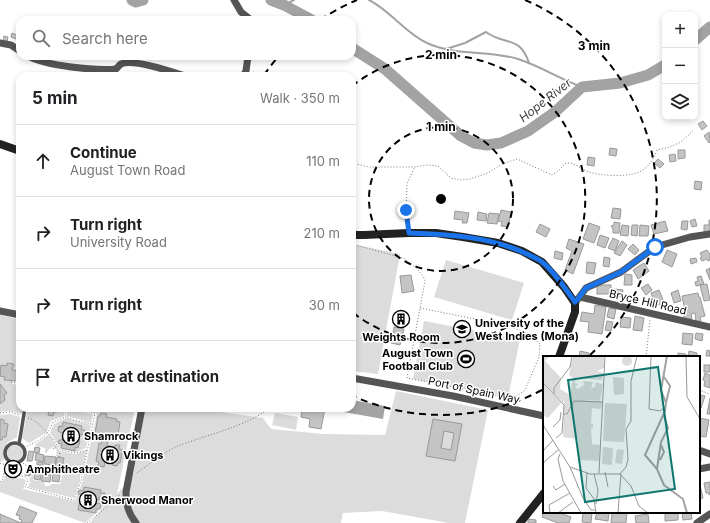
<!DOCTYPE html>
<meta charset="utf-8">
<style>
:root{--surface:#fff;--page:#f6f6f6;--text:#202124;--muted:#757577;--line:#e0e0e0}
body{margin:0;font-family:Inter,sans-serif;background:var(--page);color:var(--text)}
.controls{position:absolute;right:12px;top:12px;display:grid;overflow:hidden;border-radius:8px;box-shadow:0 2px 6px #0003}
.controls button{width:36px;height:36px;display:grid;place-items:center;padding:0;border:0;border-bottom:1px solid var(--line);background:var(--surface);color:var(--text);font:20px sans-serif}
.stop{position:absolute;width:12px;height:12px;margin:-9px;border:3px solid #1a73e8;border-radius:50%;background:#fff}
.stop.end{background:#1a73e8;border-color:#fff;box-shadow:0 1px 4px #0008}
.list{margin:0;padding:0;list-style:none}
h2{display:flex;justify-content:space-between;align-items:center;height:52px;margin:0;padding:0 16px;font-size:17px}
h2 small{font-size:13px;font-weight:400;color:var(--muted)}
.list li{display:grid;grid-template-columns:26px 1fr auto;gap:12px;align-items:center;box-sizing:border-box;height:72px;padding:0 16px;border-top:1px solid var(--line)}
.list b{display:block;font-size:15px;white-space:nowrap}
.list p{margin:0;font-size:13px;white-space:nowrap;color:var(--muted)}
.list em{font-size:13px;font-style:normal;color:var(--muted)}
.icon{flex:none;width:22px;height:22px;fill:none;stroke:currentColor;stroke-width:2;stroke-linecap:round;stroke-linejoin:round}
.map{position:relative;flex:none;width:710px;height:523px;overflow:hidden}
.search{position:absolute;background:var(--surface);box-shadow:0 2px 6px #0003;left:16px;top:16px;width:340px;height:44px;display:flex;align-items:center;gap:10px;box-sizing:border-box;padding:0 14px;border-radius:12px;color:var(--muted);font-size:15px}
.panel{position:absolute;background:var(--surface);box-shadow:0 2px 6px #0003;left:16px;top:72px;width:340px;height:340px;border-radius:12px}
.map>svg:first-child{display:block}
.green{fill:#dcdcdc}
.water{fill:#a3a3a3}
.lines{fill:none;stroke-linecap:round;stroke-linejoin:round}
.stream{stroke:#a3a3a3;stroke-width:2}
.river{stroke:#a3a3a3;stroke-width:11}
.building{fill:#c4c4c4;stroke:#999;fill-rule:evenodd}
.path{stroke:#777;stroke-width:1;stroke-dasharray:1 2;stroke-linecap:butt}
.lane{stroke:#555;stroke-width:3.5}
.street{stroke:#555;stroke-width:7}
.secondary{stroke:#222;stroke-width:8}
.route{stroke:#1a73e8;stroke-width:5}
.ring{fill:none;stroke:#000;stroke-width:2;stroke-dasharray:7 5}
.labels{text-anchor:middle;dominant-baseline:central;stroke-width:3;stroke-linejoin:round;paint-order:stroke}
.street-label{font-size:11px;fill:#000;stroke:#fff}
.poi-label{font-size:11px;font-weight:bold;fill:#000;stroke:#fff;text-anchor:start}
.water-label{font-size:12px;font-style:italic;fill:#444;stroke:#fff}
.inset-river{fill:none;stroke:#a3a3a3;stroke-width:2}
.inset-road{fill:none;stroke:#999;stroke-width:1}
.view{fill:#0f766e;fill-opacity:0.15;stroke:#0f766e;stroke-width:2}
.inset-edge{fill:none;stroke:#000;stroke-width:2}
.centre{fill:#000;stroke:#fff;stroke-width:2}
.ring-label{font-size:12px;text-anchor:middle;font-weight:bold;fill:#000;stroke:#fff;stroke-width:3;stroke-linejoin:round;paint-order:stroke}
</style>
<div class="map">
<svg width="710" height="523" viewBox="0 0 710 523">
<rect width="100%" height="100%" fill="#fff"/>
<!-- green -->
<g class="green">
<path d="M352,244L400,254L378,374L352,371Z"/>
<path d="M446,260L524,283L512,320L434,297Z"/>
<path d="M0,314L20,320V382L13,381L12,384L20,385V408H23L22,414L8,411L0,412Z"/>
<path d="M424,321L520,339L508,398L413,379Z"/>
<path d="M396,391L488,410L465,523H449L382,511L343,513L341,523H90L106,504L85,523L0,492V484L4,479L5,475L24,479L26,481L23,489L75,501L82,483L97,414L96,411L85,408H135L117,494L133,476L145,408H192L263,418L271,429L323,434L385,435Z"/>
<path d="M28,408H66L64,412V416L51,421L46,433L29,443L22,438Z"/>
<path d="M70,409L93,414L91,423L67,416V413Z"/>
<path d="M275,413L298,417L296,430L272,425Z"/>
<path d="M10,414L20,417L17,437L7,443L4,453V460L0,462V415Z"/>
<path d="M66,418L91,425L86,448L77,452L61,449L50,433L54,424Z"/>
<path d="M49,434L60,451L76,454L87,450L82,473L62,470L64,458L56,456L57,450L53,447L48,450L47,453H45V448L36,446V444Z"/>
<circle cx="15" cy="453" r="8"/>
<path d="M33,468H35L33,480L44,482L45,486H49L51,484H60L63,473L80,475V481L74,498L28,487L30,482L29,478L31,477Z"/>
</g>
<!-- water -->
<path class="water" d="M352,400L385,406L383,419L338,411V408H352Z"/>
<g class="lines">
<!-- stream -->
<g class="stream">
<path d="M369,0C391,11 405,33 427,43C455,56 489,50 518,59C540,66 560,79 582,87"/>
<path d="M284,5L294,0"/>
<path d="M446,49L465,43L486,32C505,46 520,35 529,63"/>
</g>
<!-- river -->
<g class="river">
<path d="M132,0L136,2L143,0"/>
<path d="M271,0L284,5L312,20"/>
<path d="M695,40L710,27"/>
<path d="M352,48L385,69L461,136L474,143L487,145L501,143L528,131L555,112L582,87L620,83L648,75L665,65"/>
</g>
</g>
<!-- building -->
<g class="building">
<path d="M12,33L17,35L16,39L11,37Z"/>
<path d="M4,36L8,37L7,42H3Z"/>
<path d="M703,121L707,126L702,130L698,124Z"/>
<path d="M709,132L710,142L709,143L704,136Z"/>
<path d="M610,148L617,149L616,156L609,155Z"/>
<path d="M678,150H685V158L678,159Z"/>
<path d="M675,154L676,161L670,162L669,155Z"/>
<path d="M588,157L595,158L594,166L587,165Z"/>
<path d="M658,159L664,164L660,168L654,163Z"/>
<path d="M695,181L702,182L701,190L694,189Z"/>
<path d="M613,208L621,209L620,219L611,218Z"/>
<path d="M501,210L511,212L508,227L501,226L502,222L498,221Z"/>
<path d="M455,211L469,213L467,223H462L463,220L454,219Z"/>
<path d="M478,212L487,214L486,221L477,220Z"/>
<path d="M489,213L499,214L497,224L487,223Z"/>
<path d="M695,219L697,226L692,227L690,221Z"/>
<path d="M709,220H710V232H704V225H709Z"/>
<path d="M665,221L668,231L654,234L651,225Z"/>
<path d="M682,221H688L687,230L681,229Z"/>
<path d="M614,222L620,223L619,233H613V229L611,226L614,225Z"/>
<path d="M589,223L600,227L594,243L583,239Z"/>
<path d="M540,224L550,229L546,237L536,232Z"/>
<path d="M622,225L629,226L628,236L620,235Z"/>
<path d="M632,225H638L637,236L631,235Z"/>
<path d="M640,225L649,226L648,236H639Z"/>
<path d="M600,235L609,238L605,248L597,245Z"/>
<path d="M613,238L619,241L615,251L608,248Z"/>
<path d="M569,239L584,244L573,274L565,270L572,251L566,248Z"/>
<path d="M622,241L627,245L620,256L614,253Z"/>
<path d="M633,244L639,250L635,255L628,249Z"/>
<path d="M667,250L677,254L672,267L662,262Z"/>
<path d="M707,250L710,254V260L708,261L707,259L702,261L700,258L702,257L700,253Z"/>
<path d="M555,251L563,253L562,260L554,258Z"/>
<path d="M604,257L610,258L609,267L603,266Z"/>
<path d="M696,258L697,262L691,264L690,259Z"/>
<path d="M587,262L596,263L594,274L586,273Z"/>
<path d="M644,263L649,271L638,279L633,270Z"/>
<path d="M710,268V280L706,270Z"/>
<path d="M625,274L632,275V285H624Z"/>
<path d="M411,275L414,291L402,293L400,276Z"/>
<path d="M701,276L704,284L696,286L695,282L698,281L697,277Z"/>
<path d="M648,284L652,290L646,295L641,288Z"/>
<path d="M707,284L710,300L704,301L700,285Z"/>
<rect x="597" y="285" width="14" height="9"/>
<path d="M614,289L623,290L622,297L613,296Z"/>
<path d="M659,290L664,302L656,306L651,293Z"/>
<path d="M678,290L681,301L674,303L671,293Z"/>
<path d="M698,293L699,297H700L705,316L700,317L701,321L696,322L695,313L691,314L692,319H686L685,317H684L682,312L685,311L682,296Z"/>
<path d="M595,305L606,307L602,334L588,332L589,322L580,321L582,312L594,314Z"/>
<path d="M609,308L616,309L614,319L607,317Z"/>
<path d="M398,313L406,314L404,326L396,324Z"/>
<path d="M635,316L644,318L642,331L633,330Z"/>
<path d="M621,317L631,318L630,328L620,327Z"/>
<path d="M607,321L613,322L611,331L605,330Z"/>
<path d="M394,327L404,329L400,345L391,343Z"/>
<path d="M683,333L693,334L692,345L682,344Z"/>
<path d="M696,333L703,334L702,341L695,339Z"/>
<path d="M707,350L710,351V356H706Z"/>
<path d="M580,351L589,353L588,357H579Z"/>
<path d="M689,351L697,353L696,357H688Z"/>
<path d="M678,353L686,354V357H678Z"/>
<path d="M7,363L14,364L12,370L19,371L18,381L4,380L5,377L0,376L1,365L7,366Z"/>
<rect x="704" y="365" width="6" height="7"/>
<path d="M705,373L710,375V388L704,386L705,381L703,380Z"/>
<path d="M0,384L7,393L4,395L5,400L0,404Z"/>
<path d="M700,395L705,396L701,408L699,407Z"/>
<path d="M710,398V414H707Z"/>
<path d="M42,408H57V412H54L53,416L48,415L49,409Z"/>
<path d="M302,408H325L321,429L309,427L310,419L301,417Z"/>
<path d="M101,413L107,414L106,417L117,419L116,421L120,422L118,435L115,434L114,439L107,437V435L103,434L102,439L96,438L97,434H95L98,416H100Z"/>
<path d="M699,418L709,420L706,437L699,436Z"/>
<path d="M0,419L4,420V423L8,424L6,437H3L2,440H0Z"/>
<path d="M433,419L462,424L455,461L426,456ZM444,431L454,433L451,450L441,448Z"/>
<path d="M63,422L82,426L81,430H85L84,435L80,434V437H76V440L80,441L78,448L75,447V451L61,448L62,444L58,443L59,440H62L63,434L58,431L59,426L62,427Z"/>
<path d="M102,441H108L107,445L109,446V448L114,449L115,445H120L119,449L123,450L120,463H118L117,466L112,465L113,460H108L107,463L105,462L104,467L98,466L99,462L96,461L99,443L101,444Z"/>
<path d="M35,447L40,448L39,453L34,452Z"/>
<path d="M29,451L34,452L32,461H27Z"/>
<path d="M36,453L44,455L43,462L35,460Z"/>
<rect x="699" y="454" width="2" height="7"/>
<path d="M45,456L56,457L55,465L44,464Z"/>
<path d="M57,457L64,458L62,468L55,467Z"/>
<rect x="37" y="462" width="6" height="3"/>
<path d="M36,468L42,469L40,480L34,479Z"/>
<path d="M26,470L31,471L30,476L25,475Z"/>
<path d="M43,473L51,475L50,482L41,481Z"/>
<path d="M53,474L60,475L59,482L52,481Z"/>
<path d="M710,482V494L709,495V493H706L704,483Z"/>
<path d="M699,485H700L703,498L699,499Z"/>
<path d="M84,487L101,490L100,493H105V498L99,497V500H96V503L101,504L100,509H96V513L78,510L81,494H78L79,490L83,491Z"/>
<path d="M20,506L37,513L32,523H0V514L21,523L22,520L19,519L20,516L16,515Z"/>
<path d="M544,511L557,512L571,517L569,523H558L542,517Z"/>
<path d="M583,512H592L591,523L582,522Z"/>
<path d="M597,512H609L608,521L595,519Z"/>
<path d="M612,512H627L626,523H611Z"/>
<path d="M665,512H678V520L665,521Z"/>
<path d="M682,512H691L692,519L683,520Z"/>
<path d="M648,514L649,523H636L635,516Z"/>
<path d="M528,519L536,520V523H528Z"/>
</g>
<g class="lines">
<!-- path -->
<g class="path">
<path d="M253,72L264,76"/>
<path d="M352,163L369,167H414L428,165L438,166L451,178L461,180L470,179L488,173L502,164L517,159L552,175L557,172L566,163C575,162 580,169 589,172C602,176 631,178 643,170C650,165 654,158 657,150L670,147L681,142L693,131"/>
<path d="M407,225L406,210L407,184L414,168"/>
<path d="M352,244L403,258C409,261 424,274 425,281L407,378L508,398L511,400L525,390L539,357L540,344L530,334L505,325L420,308"/>
<path d="M646,357L650,320"/>
<path d="M11,382L20,384"/>
<path d="M699,390L710,394"/>
<path d="M69,408L65,413L66,417L73,420L92,424"/>
<path d="M0,413L10,412L19,415"/>
<path d="M28,418C43,423 51,438 61,450L77,453L87,450"/>
<path d="M24,448C39,440 47,438 53,422L66,417"/>
<path d="M53,449L57,446"/>
<path d="M59,457L60,451"/>
<path d="M21,461L25,465L82,475"/>
<path d="M0,463L6,465L8,459"/>
<path d="M4,473L26,477L28,481L25,487L74,500L81,481L95,413L72,408"/>
<path d="M137,473C148,465 166,451 178,446C209,434 242,428 270,408"/>
<path d="M0,482L2,481L6,465"/>
<path d="M87,523L119,497V495"/>
</g>
<!-- lane -->
<g class="lane">
<circle cx="15" cy="453" r="10"/>
<path d="M19,444L25,408"/>
</g>
<!-- street -->
<g class="street">
<path d="M234,0L241,12L251,20"/>
<path d="M0,43L11,45L20,51"/>
<path d="M28,56C46,66 96,71 116,69C118,67 119,65 121,64C132,58 173,72 185,76"/>
<path d="M243,76L246,71L248,56"/>
<path d="M580,297L710,327"/>
<path d="M575,303L586,288L621,272L655,247L690,237L710,234"/>
<path d="M0,311L20,315"/>
<path d="M352,378L453,396L544,416"/>
<path d="M699,450L710,454"/>
<path d="M699,469L710,467"/>
<path d="M136,523C128,513 126,504 126,492L142,408"/>
<path d="M697,523L710,514"/>
</g>
<!-- secondary -->
<g class="secondary">
<path d="M0,144L20,151"/>
<path d="M352,235H364L409,233H436L463,237L498,243L522,251L542,262L564,287L575,303V312L559,357"/>
<path d="M520,523L544,493"/>
</g>
</g>
<g class="lines">
<!-- route -->
<path class="route" d="M406,210L409,233C448,234 493,237 529,255C533,257 539,259 542,262C553,270 567,291 575,302C580,298 582,292 586,288L621,272L655,247"/>
</g>
<!-- distance rings -->
<g class="ring">
<circle cx="441" cy="199" r="72"/>
<path d="M352 86A144 144 0 1 1 352 312"/>
<path d="M542 390A216 216 0 0 1 353 396M264 75A216 216 0 0 1 278 57M320 20A216 216 0 0 1 357 0M525 0A216 216 0 0 1 588 357"/>
</g>
<!-- icons -->
<defs>
<g id="building-ring" transform="scale(0.9)"><circle r="9.5" fill="#fff" stroke="#000" stroke-width="1.5"/><path d="M-4-6H4V6H1V3H-1V6H-4ZM-2.5-4.3h1.7v1.8h-1.7ZM.8-4.3h1.7v1.8H.8ZM-2.5-1h1.7V.8h-1.7ZM.8-1h1.7V.8H.8Z" fill="#000"/></g>
<g id="university-ring" transform="scale(0.9)"><circle r="9.5" fill="#fff" stroke="#000" stroke-width="1.5"/><path d="M0-5L7-2L0 1L-7-2ZM-4 1L0 2.5L4 1V4Q0 6-4 4Z" fill="#000"/></g>
<g id="stadium-ring" transform="scale(0.9)"><circle r="9.5" fill="#fff" stroke="#000" stroke-width="1.5"/><path d="M0-5a6.5 5 0 1 0 0 10a6.5 5 0 1 0 0-10ZM-3.5-1.8h7v3.6h-7Z" fill="#000"/></g>
<g id="theatre-ring" transform="scale(0.9)"><circle r="9.5" fill="#fff" stroke="#000" stroke-width="1.5"/><path d="M-5-5.5Q0-4 5-5.5V0Q5 5 0 6Q-5 5-5 0ZM-3.3-2.5H-1v1.5H-3.3ZM1-2.5H3.3v1.5H1ZM-2.8 1Q0 5.5 2.8 1Z" fill="#000"/></g>
</defs>
<g fill-rule="evenodd">
<use href="#building-ring" x="401" y="319"/>
<use href="#university-ring" x="462" y="329"/>
<use href="#stadium-ring" x="466" y="359"/>
<use href="#building-ring" x="71" y="436"/>
<use href="#building-ring" x="110" y="455"/>
<use href="#theatre-ring" x="13" y="469"/>
<use href="#building-ring" x="88" y="500"/>
</g>
<g class="labels">
<!-- street labels -->
<g class="street-label">
<text transform="translate(648 302) rotate(13)">Bryce Hill Road</text>
<text transform="translate(474 390) rotate(12)">Port of Spain Way</text>
</g>
<!-- poi labels -->
<g class="poi-label">
<text x="475" y="323">University of the<tspan x="475" dy="13">West Indies (Mona)</tspan></text>
<text x="401" y="337" text-anchor="middle">Weights Room</text>
<text x="453" y="353" text-anchor="end">August Town<tspan x="453" dy="13">Football Club</tspan></text>
<text x="84" y="436">Shamrock</text>
<text x="123" y="455">Vikings</text>
<text x="26" y="469">Amphitheatre</text>
<text x="101" y="500">Sherwood Manor</text>
</g>
<!-- water labels -->
<g class="water-label">
<text transform="translate(545 100) rotate(-38)">Hope River</text>
</g>
</g>
<!-- overview -->
<g transform="translate(543 356)">
<rect width="157" height="157" fill="#fff"/>
<path d="M79 5a5 5 0 1 1 10 0a5 5 0 1 1-10 0ZM0,0H7L2,5L18,22L17,33L27,39L30,22L26,19L30,0H61V12L54,15L61,17L58,24L35,22L31,27L35,28L32,31L35,33L41,29L40,25L50,26L48,32L52,31L53,26L60,29L57,45L33,43L59,46L58,53L49,52L48,68H50V72L48,73L49,88L57,89L56,105L36,104L35,83L20,81L21,47L20,42V47L0,27ZM70,21L81,22V38L71,39ZM0,28L18,47L5,62L0,59ZM62,47L84,48L81,86L60,85ZM60,91L70,92L69,109L59,108ZM74,93L81,94L79,108L72,107Z" fill="#dcdcdc"/>
<path class="inset-river" d="M124,0L118,34L123,47L122,55L102,99L114,113L121,129L140,143L144,157M121,21L127,30L123,47M117,104L121,96L118,89M114,113L118,86L125,72L121,60"/>
<path class="inset-road" d="M108,0L106,53L117,55L122,51M143,0L144,41L157,63M0,27L21,49L19,77L13,82M11,38V32L27,11L29,0M21,58H24L31,45L60,46M0,69L27,111L47,118H77M10,71L17,64L18,56M0,95L10,84M17,98L15,103L20,125L38,157M0,107L15,94M27,111L40,142L48,154H52M62,116L65,131M44,117L43,132L51,143L53,157M56,117L62,0M51,118L55,134L53,148M77,118L83,111L85,103L83,73L88,65V25L94,0M77,118L88,130L96,150L105,157M10,130L13,134L22,128M7,157L6,149L27,137M15,157L30,146M75,157L78,118"/>
<path class="view" d="M115,11L132,133L42,146L25,24Z"/>
<rect width="157" height="157" class="inset-edge"/>
</g>
<circle cx="441" cy="199" r="6" class="centre"/>
<g class="ring-label">
<text x="594" y="50">3 min</text>
<text x="441" y="59">2 min</text>
<text x="441" y="131">1 min</text>
</g>
</svg>
<div class="controls">
<button>+</button>
<button>−</button>
<button><svg class="icon" aria-label="layers" viewBox="0 0 24 24"><path d="M12 4l9 5-9 5-9-5zM3 14l9 5 9-5"/></svg></button>
</div>
<div class="stop" style="left:655px;top:247px"></div>
<div class="stop end" style="left:406px;top:210px"></div>
<div class="search"><svg class="icon" aria-label="search" viewBox="0 0 24 24"><circle cx="10" cy="10" r="6"/><path d="M15 15l6 6"/></svg>Search here</div>
<section class="panel">
<h2>5 min<small>Walk · 350 m</small></h2>
<ul class="list">
<li><svg class="icon" aria-label="ahead" viewBox="0 0 24 24"><path d="M12 20V5M6 11l6-6 6 6"/></svg><div><b>Continue</b><p>August Town Road</p></div><em>110 m</em></li>
<li><svg class="icon" aria-label="right" viewBox="0 0 24 24"><path d="M7 20v-9h11M14 6l5 5-5 5"/></svg><div><b>Turn right</b><p>University Road</p></div><em>210 m</em></li>
<li><svg class="icon" aria-label="right" viewBox="0 0 24 24"><path d="M7 20v-9h11M14 6l5 5-5 5"/></svg><div><b>Turn right</b></div><em>30 m</em></li>
<li><svg class="icon" aria-label="arrive" viewBox="0 0 24 24"><path d="M6 21V4h12l-3 4 3 4H6"/></svg><div><b>Arrive at destination</b></div></li>
</ul>
</section>
</div>
